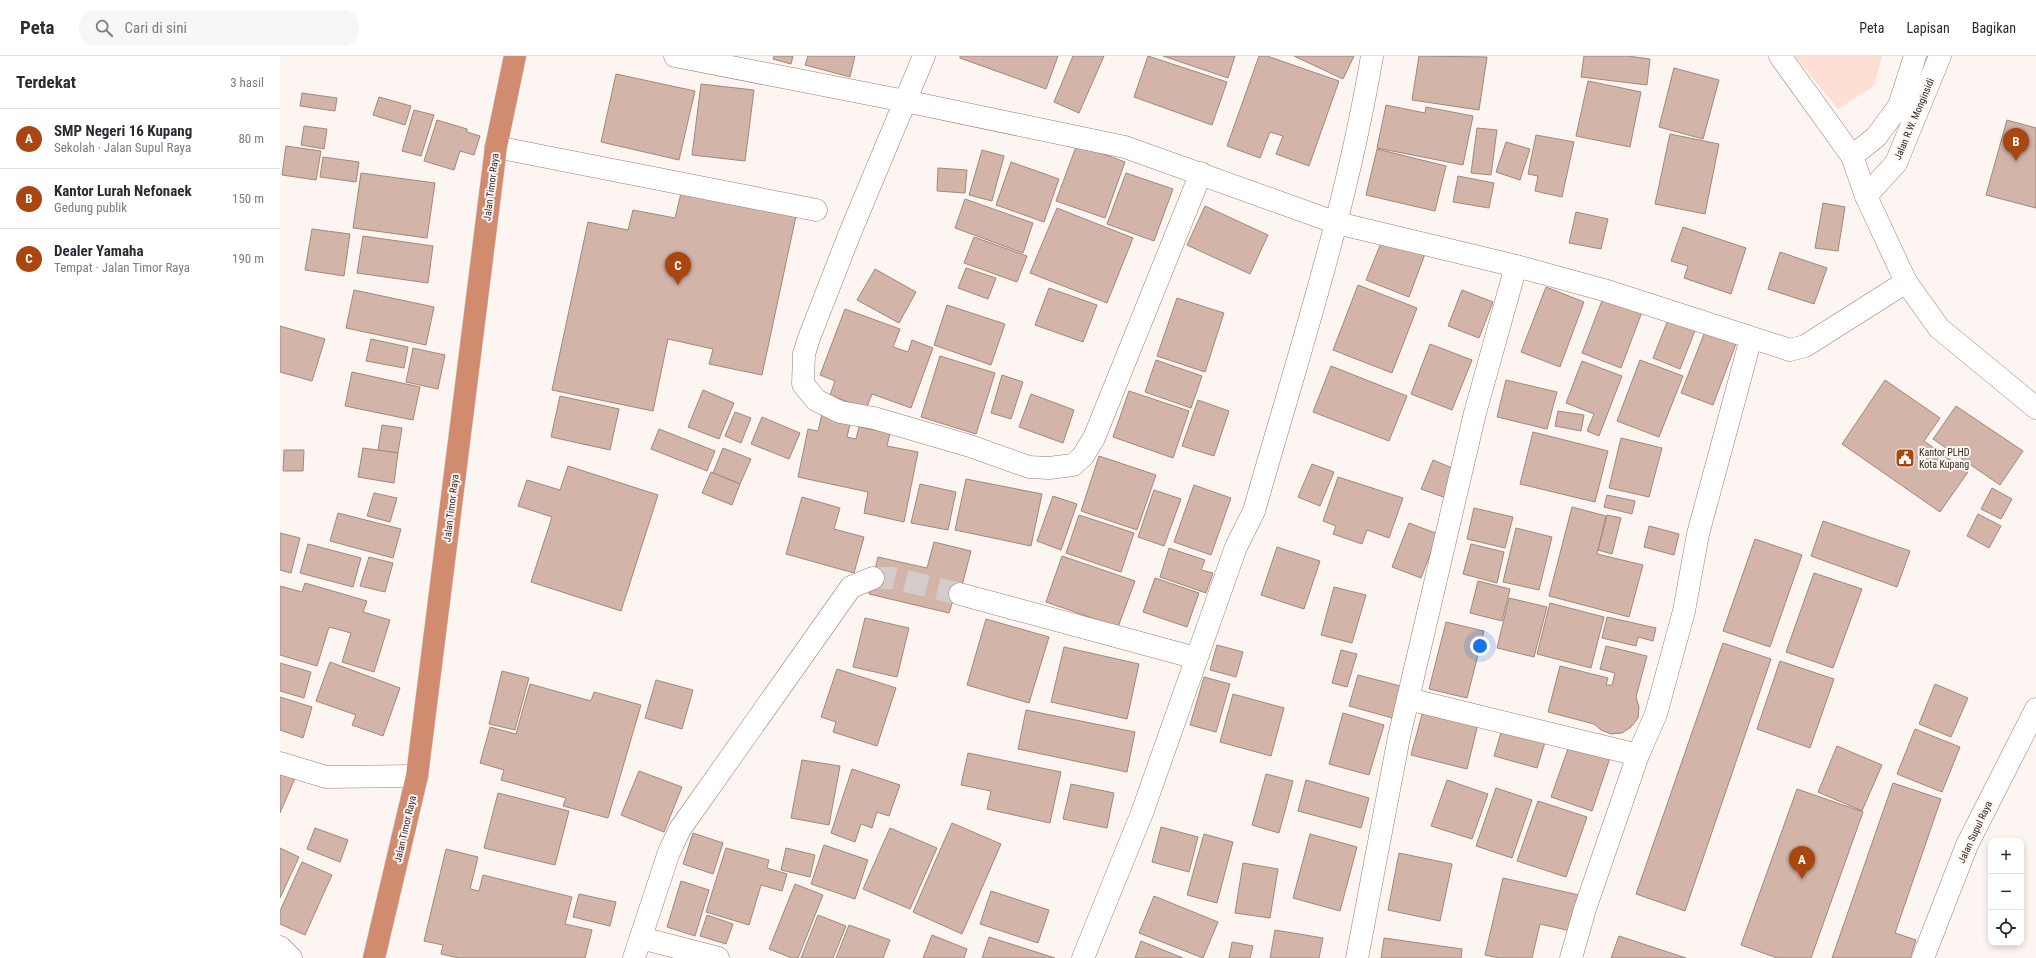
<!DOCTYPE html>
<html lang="id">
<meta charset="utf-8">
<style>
:root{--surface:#fff;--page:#f7f7f7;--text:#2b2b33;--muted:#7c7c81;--line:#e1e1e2;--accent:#aa4710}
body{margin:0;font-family:"Roboto Condensed",sans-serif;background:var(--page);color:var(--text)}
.controls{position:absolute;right:12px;bottom:12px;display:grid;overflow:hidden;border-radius:8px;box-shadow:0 2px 6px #0003}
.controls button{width:36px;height:36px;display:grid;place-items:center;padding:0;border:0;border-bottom:1px solid var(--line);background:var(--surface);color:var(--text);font:20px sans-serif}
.you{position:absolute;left:1200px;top:590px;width:14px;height:14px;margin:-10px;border:3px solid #fff;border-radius:50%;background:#1a73e8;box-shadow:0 0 0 6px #1a73e833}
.badge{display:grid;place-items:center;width:26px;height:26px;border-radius:50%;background:var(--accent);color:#fff;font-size:13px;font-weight:700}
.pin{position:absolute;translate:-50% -33px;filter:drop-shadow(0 1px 2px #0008)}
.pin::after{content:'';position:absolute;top:21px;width:14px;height:12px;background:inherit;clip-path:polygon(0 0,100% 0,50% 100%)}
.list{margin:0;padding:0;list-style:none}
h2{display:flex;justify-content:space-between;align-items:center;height:52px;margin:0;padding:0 16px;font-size:17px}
h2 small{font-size:13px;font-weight:400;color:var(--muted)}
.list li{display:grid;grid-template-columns:26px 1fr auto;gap:12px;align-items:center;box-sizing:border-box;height:60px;padding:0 16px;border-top:1px solid var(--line)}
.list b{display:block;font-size:15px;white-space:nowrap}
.list p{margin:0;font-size:13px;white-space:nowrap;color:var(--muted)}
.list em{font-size:13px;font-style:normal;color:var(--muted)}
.icon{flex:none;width:22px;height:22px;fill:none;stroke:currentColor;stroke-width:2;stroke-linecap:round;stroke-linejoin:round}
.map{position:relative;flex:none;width:1756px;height:902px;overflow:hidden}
header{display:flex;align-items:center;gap:24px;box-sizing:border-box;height:56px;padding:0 20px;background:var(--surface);border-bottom:1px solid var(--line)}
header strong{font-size:19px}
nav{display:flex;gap:22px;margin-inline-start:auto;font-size:14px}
.search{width:280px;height:36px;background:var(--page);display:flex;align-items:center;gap:10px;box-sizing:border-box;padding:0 14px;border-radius:16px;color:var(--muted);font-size:15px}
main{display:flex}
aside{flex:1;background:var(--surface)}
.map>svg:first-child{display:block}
.green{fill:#fddfd3}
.building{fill:#d2b4a8;stroke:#a3877b}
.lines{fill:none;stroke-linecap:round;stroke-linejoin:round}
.minor-tunnel{stroke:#d4ccc9;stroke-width:22;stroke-dasharray:22 11;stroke-linecap:butt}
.minor-casing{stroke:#9a7d72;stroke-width:23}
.highway-casing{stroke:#d6d4d3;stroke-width:23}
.minor{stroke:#fff;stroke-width:22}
.highway{stroke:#d18c6f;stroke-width:22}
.labels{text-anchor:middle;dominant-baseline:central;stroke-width:4;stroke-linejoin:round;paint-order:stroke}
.street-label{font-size:10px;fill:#332823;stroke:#fcf5f2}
.poi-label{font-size:10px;fill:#332823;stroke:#fcf5f2;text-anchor:start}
</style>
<header>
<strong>Peta</strong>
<div class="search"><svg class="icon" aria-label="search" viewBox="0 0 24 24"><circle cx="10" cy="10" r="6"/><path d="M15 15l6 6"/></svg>Cari di sini</div>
<nav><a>Peta</a><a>Lapisan</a><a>Bagikan</a></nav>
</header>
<main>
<aside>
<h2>Terdekat<small>3 hasil</small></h2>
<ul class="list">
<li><span class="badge">A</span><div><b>SMP Negeri 16 Kupang</b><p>Sekolah · Jalan Supul Raya</p></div><em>80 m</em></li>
<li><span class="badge">B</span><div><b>Kantor Lurah Nefonaek</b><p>Gedung publik</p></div><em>150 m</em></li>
<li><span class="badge">C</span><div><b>Dealer Yamaha</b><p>Tempat · Jalan Timor Raya</p></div><em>190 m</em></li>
</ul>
</aside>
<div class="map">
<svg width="1756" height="902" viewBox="0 0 1756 902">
<rect width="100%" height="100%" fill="#fcf5f2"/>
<!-- green -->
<path class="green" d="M1515,0H1602L1594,30L1558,53Z"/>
<!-- building -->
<g class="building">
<path d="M494,0H513L511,8L493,3Z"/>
<path d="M528,0H575L570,21L525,9Z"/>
<path d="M680,0H778L766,33L680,2Z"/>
<path d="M793,0H824L799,57L774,46Z"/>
<path d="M868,0L947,26L932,69L854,41Z"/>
<path d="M883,0H955L948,22Z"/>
<path d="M979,0H987L1059,25L1029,110L996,98L1003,80L990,76L980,102L947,90Z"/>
<path d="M1014,0H1074L1063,23Z"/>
<path d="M1139,0L1207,1L1199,54L1132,44Z"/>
<path d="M1304,0H1348L1370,3L1367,29L1301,21Z"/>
<path d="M1394,12L1439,24L1423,83L1379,71Z"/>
<path d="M336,18L415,35L399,104L321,86Z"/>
<path d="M1308,25L1361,36L1350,91L1296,80Z"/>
<path d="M421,28L474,34L465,105L412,99Z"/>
<path d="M22,37L57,42L55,55L20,50Z"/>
<path d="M99,41L131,50L125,69L93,59Z"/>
<path d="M1106,49L1145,57L1146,51L1193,60L1183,109L1097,92Z"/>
<path d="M134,54L154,59L141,100L122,95Z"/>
<path d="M157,64L187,73V76L200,80L194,99L180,95L174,114L144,105Z"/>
<path d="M1727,64L1756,72V152L1706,139Z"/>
<path d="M24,70L47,73L44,93L21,89Z"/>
<path d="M1197,72L1217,74L1211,119L1191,117Z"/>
<path d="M1390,78L1439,88L1425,158L1375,148Z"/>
<path d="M1256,79L1294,86L1282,141L1255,135L1258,120L1248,118Z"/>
<path d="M1226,86L1250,93L1240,124L1216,116Z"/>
<path d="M797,88L845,106L825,162L776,145Z"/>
<path d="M6,90L41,95L36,124L2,119Z"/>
<path d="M1097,93L1166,110L1155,155L1086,139Z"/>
<path d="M702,94L724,100L712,145L689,139Z"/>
<path d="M43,101L79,106L76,126L40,121Z"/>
<path d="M731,106L779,123L764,166L716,149Z"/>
<path d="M658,112L687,114L685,137L657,135Z"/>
<path d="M81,117L155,127L147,182L73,172Z"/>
<path d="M846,117L893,133L874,185L827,168Z"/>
<path d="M1178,120L1214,127L1209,152L1173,146Z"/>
<path d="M401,137L516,160L482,319L429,308L433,293L388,283L373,355L272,334L308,166L348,174L353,154L395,162Z"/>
<path d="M685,143L753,167L743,197L675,172Z"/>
<path d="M1543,147L1565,151L1558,195L1535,192Z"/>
<path d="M925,150L988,179L970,218L907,189Z"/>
<path d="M777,152L853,182L827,247L750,217Z"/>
<path d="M1296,156L1328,163L1321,193L1289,187Z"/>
<path d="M1403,171L1466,192L1451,238L1404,222L1408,210L1391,205Z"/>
<path d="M32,173L70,178L64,220L25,214Z"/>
<path d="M83,180L153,190L148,227L77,217Z"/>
<path d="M694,181L747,200L737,226L684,207Z"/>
<path d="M1103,182L1145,198L1129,241L1086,224Z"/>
<path d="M1500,196L1547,212L1534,248L1488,233Z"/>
<path d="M686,212L716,222L708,243L678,232Z"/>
<path d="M595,213L636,236L619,267L577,244Z"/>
<path d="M1078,229L1137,252L1112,317L1053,294Z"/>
<path d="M1266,231L1304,246L1280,311L1241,296Z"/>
<path d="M769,232L817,249L803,286L755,269Z"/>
<path d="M74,234L154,251L146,289L66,272Z"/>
<path d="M1182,234L1213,246L1199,282L1168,270Z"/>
<path d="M897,242L944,257L925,316L877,300Z"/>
<path d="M1323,242L1362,256L1341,312L1302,297Z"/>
<path d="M667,249L725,268L711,309L654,289Z"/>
<path d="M565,253L620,273L613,291L628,296L632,284L653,292L631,352L592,338L586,353L550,339L555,325L540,319Z"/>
<path d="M1389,261L1416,272L1400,313L1373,302Z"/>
<path d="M0,270L45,283L32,325L0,316Z"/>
<path d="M1426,273L1457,285L1433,349L1401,337Z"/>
<path d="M91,283L128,291L124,312L86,305Z"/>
<path d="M1150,288L1192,304L1172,354L1131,338Z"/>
<path d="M133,292L165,299L158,333L126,326Z"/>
<path d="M660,300L715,317L696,378L641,361Z"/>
<path d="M876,304L922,320L911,352L865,336Z"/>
<path d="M1360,304L1403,320L1379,381L1337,365Z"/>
<path d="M1302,305L1342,320L1319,380L1307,375L1314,358L1286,347Z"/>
<path d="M1051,310L1127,340L1109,385L1033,356Z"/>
<path d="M72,316L140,331L133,364L65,350Z"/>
<path d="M722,319L743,326L731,363L711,357Z"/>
<path d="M1226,324L1277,336L1267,373L1217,361Z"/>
<path d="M1605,324L1660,362L1644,385L1688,416L1660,456L1562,388Z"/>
<path d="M423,334L454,347L439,383L408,371Z"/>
<path d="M849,335L909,355L893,402L833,381Z"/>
<path d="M751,338L794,354L783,387L739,371Z"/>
<path d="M280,340L339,353L330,394L271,381Z"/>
<path d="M918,344L949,355L934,400L902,390Z"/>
<path d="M1676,350L1743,395L1720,429L1653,383Z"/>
<path d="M1278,355L1304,359L1301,375L1275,370Z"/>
<path d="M455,356L471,362L461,387L445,380Z"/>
<path d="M542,358L571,364L567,381L576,383L579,371L610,377L607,390L638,396L624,466L584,457L588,436L518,421L528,373L538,375Z"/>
<path d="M482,361L520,377L509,403L471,388Z"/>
<path d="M102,369L122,372L118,397L98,394Z"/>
<path d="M379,373L435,395L427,415L371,393Z"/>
<path d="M1253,376L1328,395L1315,446L1240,428Z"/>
<path d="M1341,382L1382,392L1369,441L1329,432Z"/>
<path d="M83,392L118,397L114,427L78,421Z"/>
<path d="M443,392L471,403L460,428L433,417Z"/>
<path d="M4,394H24L23,415H3Z"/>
<path d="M819,400L876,419L857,474L801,455Z"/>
<path d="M1153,404L1177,414L1166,442L1141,433Z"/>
<path d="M1032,408L1054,416L1040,450L1018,441Z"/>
<path d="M288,410L378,439L341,555L251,526L272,461L238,450L247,424L280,434Z"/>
<path d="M431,416L460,428L452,449L422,437Z"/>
<path d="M1058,421L1123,442L1109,482L1087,474L1082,488L1053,478L1056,470L1043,465Z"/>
<path d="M686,423L762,438L751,490L675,474Z"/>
<path d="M640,428L676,436L668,474L631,467Z"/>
<path d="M914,429L951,442L931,499L894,486Z"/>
<path d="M1712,432L1732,443L1721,463L1701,453Z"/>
<path d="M874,434L901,443L884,490L858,481Z"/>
<path d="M94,437L117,442L110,466L87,460Z"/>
<path d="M1327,439L1355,445L1352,458L1324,451Z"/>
<path d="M773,440L797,448L781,494L757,485Z"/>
<path d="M522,441L560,452L554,473L584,481L574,517L506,498Z"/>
<path d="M1292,451L1326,460L1317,498L1363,509L1349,561L1269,540Z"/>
<path d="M1194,452L1233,461L1225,492L1187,483Z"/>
<path d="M58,457L121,473L113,502L50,485Z"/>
<path d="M1698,458L1721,470L1709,492L1687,480Z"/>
<path d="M799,459L854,477L841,516L786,497Z"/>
<path d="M1327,459L1341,462L1332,498L1318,494Z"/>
<path d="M1543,465L1630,495L1617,531L1531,500Z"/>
<path d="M1129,467L1158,478L1141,522L1112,511Z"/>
<path d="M1369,470L1399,478L1394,499L1364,491Z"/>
<path d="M1236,472L1272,481L1259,534L1223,526Z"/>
<path d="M0,477L20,482L11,517L0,514Z"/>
<path d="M1475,483L1522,499L1490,591L1443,575Z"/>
<path d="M654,486L691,495L678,545L673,544L669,557L589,538L598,501L647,512Z"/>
<path d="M28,488L81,502L73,531L20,517Z"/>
<path d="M1191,488L1224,496L1217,527L1183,518Z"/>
<path d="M997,491L1040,505L1024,553L981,539Z"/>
<path d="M889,492L925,504L921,514L933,517L926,537L880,521Z"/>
<path d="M782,500L855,525L838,571L766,546Z"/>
<path d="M89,501L113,507L105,536L80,530Z"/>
<path d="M1534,517L1582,533L1553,612L1506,596Z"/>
<path d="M875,522L919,537L907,571L863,556Z"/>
<path d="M1198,525L1230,533L1222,565L1190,557Z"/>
<path d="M25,527L87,545L83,556L110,564L94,616L62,606L71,577L49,571L37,610L0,599V530L22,536Z"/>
<path d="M1054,531L1086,539L1072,587L1041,579Z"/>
<path d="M1229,542L1267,551L1254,601L1217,592Z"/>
<path d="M1270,547L1324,561L1311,612L1257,598Z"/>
<path d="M1327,561L1376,572L1373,585L1358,581L1356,590L1322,582Z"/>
<path d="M585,562L629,572L617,621L573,611Z"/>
<path d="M706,563L769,581L749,647L687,629Z"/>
<path d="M1166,566L1204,575L1187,642L1149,633Z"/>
<path d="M1443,587L1491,603L1405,855L1356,838Z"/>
<path d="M937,589L963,596L956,621L930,614Z"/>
<path d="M1326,590L1367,600L1356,641L1359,651L1358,662L1351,671L1342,677L1331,678L1321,674L1314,668L1268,656L1280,610L1328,622L1326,629H1332L1335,617L1320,613Z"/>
<path d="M784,591L859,608L847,663L771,646Z"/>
<path d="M1061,594L1077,598L1067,631L1052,627Z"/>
<path d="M1500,605L1554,623L1530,692L1477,673Z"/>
<path d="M50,606L120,632L103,680L72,669L76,659L36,645Z"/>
<path d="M0,607L31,616L24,642L0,635Z"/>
<path d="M557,613L616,632L597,690L553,676L556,666L541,661Z"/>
<path d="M222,615L249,622L235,674L209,668Z"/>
<path d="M1078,619L1124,631L1116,663L1069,650Z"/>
<path d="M924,621L950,628L936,676L910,669Z"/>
<path d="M376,624L413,634L402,673L365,662Z"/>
<path d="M250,628L311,645L314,636L361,649L328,762L283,750L286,742L221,724L224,714L200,707L210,671L236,678Z"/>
<path d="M1655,628L1688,642L1671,681L1639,668Z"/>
<path d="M953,638L1004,652L991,700L940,686Z"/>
<path d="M0,641L32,651L23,682L0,674Z"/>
<path d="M746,654L855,676L847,716L738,693Z"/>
<path d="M1143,655L1198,668L1187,713L1131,699Z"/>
<path d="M1063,657L1104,669L1089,719L1049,708Z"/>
<path d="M1223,670L1266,683L1257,712L1214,700Z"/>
<path d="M1635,673L1680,691L1662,736L1617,718Z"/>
<path d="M1290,687L1330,702L1312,755L1271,741Z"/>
<path d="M1557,690L1602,709L1582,755L1538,736Z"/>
<path d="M688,697L781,716L770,767L707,753L711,735L681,729Z"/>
<path d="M522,704L560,710L549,769L511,762Z"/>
<path d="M572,713L620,729L609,760L597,756L592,772L581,768L575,786L551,777Z"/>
<path d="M0,715L15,722L0,757Z"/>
<path d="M359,715L402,731L384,776L341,759Z"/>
<path d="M986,718L1013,725L999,777L972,769Z"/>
<path d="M1026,724L1089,742L1081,772L1018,755Z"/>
<path d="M1167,724L1208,738L1192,783L1151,770Z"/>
<path d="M1613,727L1661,743L1615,877L1636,884L1630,902H1552Z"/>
<path d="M791,728L834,737L827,772L783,763Z"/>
<path d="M1216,732L1252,744L1232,802L1196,790Z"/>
<path d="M1517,733L1583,756L1531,902H1497L1461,889Z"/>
<path d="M218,737L289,755L275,809L204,792Z"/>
<path d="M1258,745L1307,761L1286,821L1237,805Z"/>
<path d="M672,767L721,788L682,878L633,856Z"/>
<path d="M881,771L918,781L909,816L872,806Z"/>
<path d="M35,772L68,784L60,806L27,793Z"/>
<path d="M610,772L657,792L630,853L583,833Z"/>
<path d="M413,777L443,787L433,818L403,808Z"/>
<path d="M924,778L953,786L937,847L907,839Z"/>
<path d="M1030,778L1077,791L1060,855L1013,842Z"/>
<path d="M544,789L588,804L575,843L531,828Z"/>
<path d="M0,792L19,801L0,842Z"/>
<path d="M446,792L489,804L487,812L507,818L502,835L481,829L469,869L426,856Z"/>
<path d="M506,792L535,799L530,821L501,814Z"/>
<path d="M166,793L198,801L190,833L199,835L203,819L292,841L285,868L312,874L305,902H179L161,898L163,889L144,885Z"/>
<path d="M1119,797L1172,808L1160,865L1108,854Z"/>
<path d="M22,806L52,819L25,879L0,868V855Z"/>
<path d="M963,807L998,813L990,862L955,857Z"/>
<path d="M1223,822L1299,839L1291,875L1260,868L1252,902H1220L1205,899Z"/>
<path d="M401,825L429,834L415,880L387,871Z"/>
<path d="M515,828L543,839L518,902H512L489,893Z"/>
<path d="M711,835L769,854L758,887L700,868Z"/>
<path d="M299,838L336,846L330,870L293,861Z"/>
<path d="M874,840L938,866L923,902L859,877Z"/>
<path d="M427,859L453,868L446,888L420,880Z"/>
<path d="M538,859L566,870L553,902H521Z"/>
<path d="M569,869L610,884L603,902H556Z"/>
<path d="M995,874L1043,882L1039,902H990Z"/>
<path d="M652,879L687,893L684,902H643Z"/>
<path d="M1339,880L1406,902H1331Z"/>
<path d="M709,881L775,902H702Z"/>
<path d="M1104,882L1182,893L1181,902H1101Z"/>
<path d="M861,885L903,902H855Z"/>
<path d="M952,886L973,890L970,902H949Z"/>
</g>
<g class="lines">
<!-- minor-tunnel -->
<path class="minor-tunnel" d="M593,522H613L680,538"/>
<!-- minor casing -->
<g class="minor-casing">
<g id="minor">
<path d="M395,0L625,45L845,91L1057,167L1236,210L1324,234L1510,294L1525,290L1626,226"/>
<path d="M644,0L570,177L529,282L524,298L523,328L536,344L560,356L594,362L690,390L749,411L769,412L793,409L803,400L814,382L921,117"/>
<path d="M1500,0L1572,100L1586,140L1626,226L1659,272L1756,352"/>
<path d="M216,91L536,154"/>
<path d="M1572,100L1596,81L1619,50L1635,0"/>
<path d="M1586,140L1616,107L1660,0"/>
<path d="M680,538L916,602"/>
<path d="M1128,643L1358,699"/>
<path d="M0,707L46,721L137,720"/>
<path d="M361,882L438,902"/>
<path d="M0,891L11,902"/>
<path d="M354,902L389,796L400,773L571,531L593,522"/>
<path d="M803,902L862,757L956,491L974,455C1017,304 1066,155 1092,0"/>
<path d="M1077,902L1119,681L1195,357L1236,210"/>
<path d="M1291,902L1305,853L1358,699L1376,658L1404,555L1418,478L1471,282"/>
<path d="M1643,902L1687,789L1756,653"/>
</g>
</g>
<!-- highway casing -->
<g class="highway-casing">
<path id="highway" d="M94,902L137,720L216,91L235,0"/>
</g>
<!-- minor -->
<use href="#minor" class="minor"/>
<!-- highway -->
<use href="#highway" class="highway"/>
</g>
<!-- icons -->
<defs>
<g id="civic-square" transform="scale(1)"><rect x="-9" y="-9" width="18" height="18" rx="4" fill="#aa4710" stroke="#fcf5f2"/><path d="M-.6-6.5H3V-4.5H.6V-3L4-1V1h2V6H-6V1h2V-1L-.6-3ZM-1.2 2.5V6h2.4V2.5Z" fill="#fff"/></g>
</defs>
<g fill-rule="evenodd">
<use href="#civic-square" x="1625" y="402"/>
</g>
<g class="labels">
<!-- street labels -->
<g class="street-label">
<text transform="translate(1634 63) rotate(-67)">Jalan R.W. Monginsidi</text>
<text transform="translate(211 131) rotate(-83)">Jalan Timor Raya</text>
<text transform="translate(171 452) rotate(-83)">Jalan Timor Raya</text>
<text transform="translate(125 773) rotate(-77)">Jalan Timor Raya</text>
<text transform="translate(1695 776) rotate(-65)">Jalan Supul Raya</text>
</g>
<!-- poi labels -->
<g class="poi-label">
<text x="1639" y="396">Kantor PLHD<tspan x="1639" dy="12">Kota Kupang</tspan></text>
</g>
</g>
</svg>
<div class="controls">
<button>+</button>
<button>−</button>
<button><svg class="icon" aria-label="locate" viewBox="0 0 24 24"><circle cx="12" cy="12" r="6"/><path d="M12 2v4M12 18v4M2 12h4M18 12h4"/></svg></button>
</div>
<div class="you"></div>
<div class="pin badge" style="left:1522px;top:823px">A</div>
<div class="pin badge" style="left:1736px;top:105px">B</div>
<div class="pin badge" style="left:398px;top:229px">C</div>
</div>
</main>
